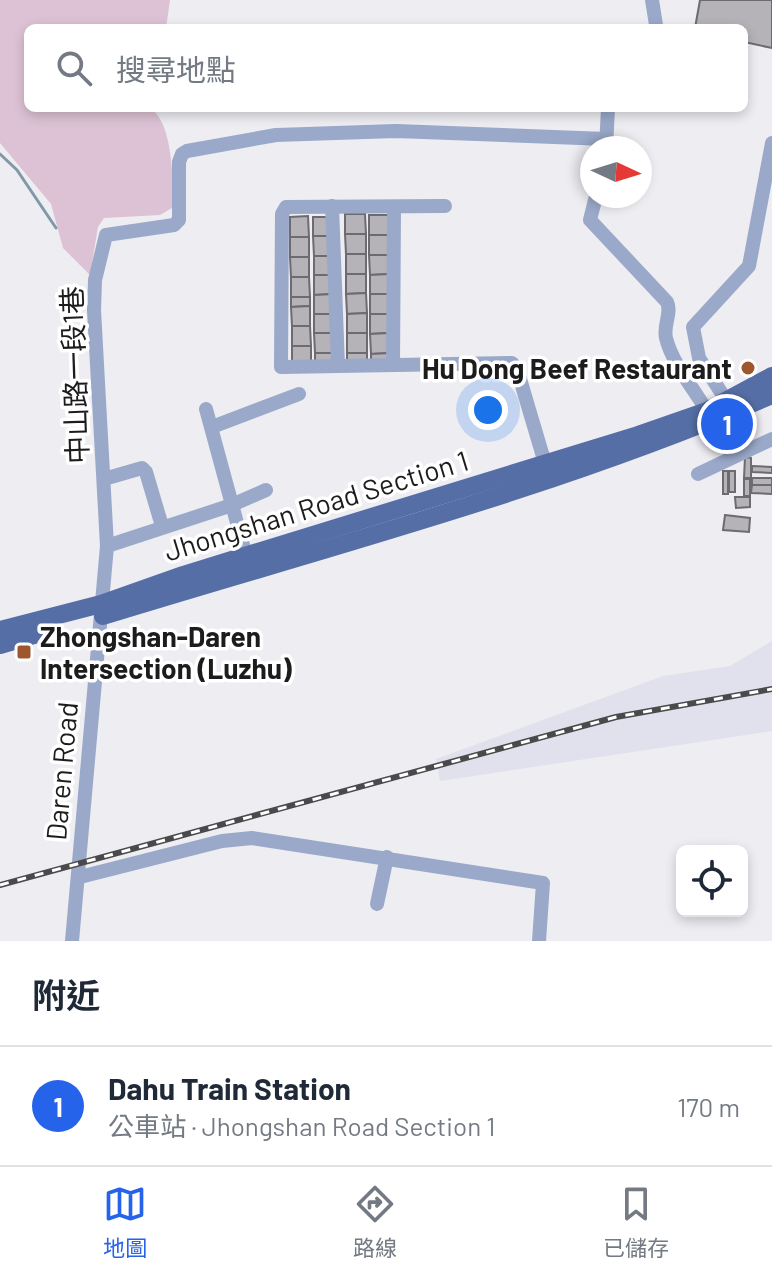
<!DOCTYPE html>
<html lang="zh-TW">
<meta charset="utf-8">
<style>
:root{--surface:#fff;--page:#f2f2f3;--text:#1f2937;--muted:#747a83;--line:#e0e1e3;--accent:#2563eb}
body{margin:0;font-family:Barlow,"Noto Sans TC",sans-serif;background:var(--page);color:var(--text)}
.controls{position:absolute;right:24px;bottom:24px;display:grid;overflow:hidden;border-radius:12px;box-shadow:0 4px 12px #0003}
.controls button{width:72px;height:72px;display:grid;place-items:center;padding:0;border:0;border-bottom:2px solid var(--line);background:var(--surface);color:var(--text);font:40px sans-serif}
.compass{position:absolute;left:580px;top:136px;width:72px;height:72px;border-radius:50%;background:var(--surface);box-shadow:0 4px 12px #0003;rotate:94deg}
.you{position:absolute;left:488px;top:410px;width:28px;height:28px;margin:-20px;border:6px solid #fff;border-radius:50%;background:#1a73e8;box-shadow:0 0 0 12px #1a73e833}
.badge{display:grid;place-items:center;width:52px;height:52px;border-radius:50%;background:var(--accent);color:#fff;font-size:26px;font-weight:700}
.pin{position:absolute;translate:-50% -50%;border:4px solid #fff;box-shadow:0 2px 8px #0006}
.list{margin:0;padding:0;list-style:none}
h2{display:flex;justify-content:space-between;align-items:center;height:104px;margin:0;padding:0 32px;font-size:34px}
h2 small{font-size:26px;font-weight:400;color:var(--muted)}
.list li{display:grid;grid-template-columns:52px 1fr auto;gap:24px;align-items:center;box-sizing:border-box;height:120px;padding:0 32px;border-top:2px solid var(--line)}
.list b{display:block;font-size:30px;white-space:nowrap}
.list p{margin:0;font-size:26px;white-space:nowrap;color:var(--muted)}
.list em{font-size:26px;font-style:normal;color:var(--muted)}
.icon{flex:none;width:44px;height:44px;fill:none;stroke:currentColor;stroke-width:2;stroke-linecap:round;stroke-linejoin:round}
.map{position:relative;flex:none;width:772px;height:941px;overflow:hidden}
.search{position:absolute;background:var(--surface);box-shadow:0 4px 12px #0003;left:24px;right:24px;top:24px;height:88px;display:flex;align-items:center;gap:20px;box-sizing:border-box;padding:0 28px;border-radius:12px;color:var(--muted);font-size:30px}
.sheet{height:224px;background:var(--surface)}
nav{display:flex;justify-content:space-around;align-items:center;box-sizing:border-box;height:112px;border-top:2px solid var(--line);background:var(--surface);font-size:22px;color:var(--muted)}
nav a{display:grid;justify-items:center;gap:4px}
nav .on{color:var(--accent)}
.map>svg:first-child{display:block}
.built{fill:#e1e1ed}
.green{fill:#ddc2d5}
.lines{fill:none;stroke-linecap:round;stroke-linejoin:round}
.stream{stroke:#8198a9;stroke-width:3}
.building{fill:#b6b3b8;stroke:#6d6b6f;stroke-width:2}
.minor{stroke:#9aa9c9;stroke-width:14}
.major{stroke:#556fa6;stroke-width:18}
.rail-casing{stroke:#4a4a4c;stroke-width:6}
.rail{stroke:#fff;stroke-width:3;stroke-dasharray:9;stroke-linecap:butt}
.poi-dot{fill:#9d562d;stroke:#fff;stroke-width:3}
.labels{text-anchor:middle;dominant-baseline:central;stroke-width:7;stroke-linejoin:round;paint-order:stroke}
.poi-label{font-size:28px;font-weight:bold;fill:#1c1c1d;stroke:#fff;text-anchor:end}
.street-label{font-size:28px;fill:#1c1c1d;stroke:#fff}
</style>
<div class="map">
<svg width="772" height="941" viewBox="0 0 772 941">
<rect width="100%" height="100%" fill="#ededf2"/>
<!-- built -->
<path class="built" d="M772,641V731L440,781L436,759L663,676L730,666Z"/>
<!-- green -->
<path class="green" d="M0,0H170L166,28H28V108H151C173,126 171,172 175,200L172,208L160,215L104,218L98,227L90,275L63,248L51,204L0,143Z"/>
<g class="lines">
<!-- stream -->
<path class="stream" d="M0,154L17,170L56,228"/>
</g>
<!-- building -->
<g class="building">
<path d="M700,0H772V48L744,42V28H695Z"/>
<path d="M345,214H365L366,234H345Z"/>
<rect x="369" y="215" width="19" height="20"/>
<path d="M308,216L309,237H290V217Z"/>
<rect x="313" y="217" width="20" height="19"/>
<path d="M345,234H366V254H346Z"/>
<rect x="369" y="235" width="19" height="20"/>
<path d="M313,236H333V256H314Z"/>
<rect x="290" y="237" width="19" height="20"/>
<rect x="346" y="254" width="20" height="20"/>
<path d="M369,255H388L389,274L370,275Z"/>
<rect x="314" y="256" width="19" height="19"/>
<path d="M290,257H309V277H291Z"/>
<path d="M346,274H366V293L346,294Z"/>
<path d="M389,274V294H370V275Z"/>
<path d="M314,275H333V294L314,295Z"/>
<path d="M291,277H309L310,297H291Z"/>
<path d="M366,293L367,313L347,314L346,294Z"/>
<path d="M333,294L334,314H314V295Z"/>
<rect x="370" y="294" width="19" height="20"/>
<path d="M291,297H310V306L291,307Z"/>
<path d="M310,306V326H292L291,307Z"/>
<path d="M367,313V333H347V314Z"/>
<rect x="314" y="314" width="20" height="19"/>
<path d="M370,314H389V333L370,334Z"/>
<path d="M292,326H310L311,346H292Z"/>
<path d="M314,333H334V353H315Z"/>
<rect x="347" y="333" width="20" height="20"/>
<path d="M389,333L390,353L371,354L370,334Z"/>
<path d="M292,346H311V365L292,366Z"/>
<rect x="315" y="353" width="19" height="13"/>
<rect x="347" y="353" width="20" height="12"/>
<path d="M390,353V365H371V354Z"/>
<path d="M745,457L751,458V478H744Z"/>
<path d="M752,466L772,467V473L752,472Z"/>
<rect x="723" y="471" width="5" height="23"/>
<rect x="729" y="471" width="6" height="21"/>
<rect x="752" y="478" width="20" height="7"/>
<rect x="744" y="479" width="6" height="17"/>
<path d="M752,485H772V494L751,493Z"/>
<path d="M735,497H750V507L736,508Z"/>
<path d="M725,515L750,518L749,532L723,530Z"/>
</g>
<g class="lines">
<!-- minor -->
<g class="minor">
<path d="M652,0L656,25"/>
<path d="M606,148L608,108"/>
<path d="M596,196L590,220L667,302C672,313 663,325 666,338C672,363 694,389 707,411"/>
<path d="M332,206L338,366"/>
<path d="M445,206L286,207L282,214L281,367L512,363L517,369L547,470"/>
<path d="M393,365L394,208"/>
<path d="M726,400L699,358L693,327L749,266L772,143"/>
<path d="M206,409L246,556"/>
<path d="M212,427L299,394"/>
<path d="M698,474L772,439"/>
<path d="M104,479L142,468L146,472L162,526"/>
<path d="M107,546L232,505L266,490"/>
<path d="M80,877L222,841L252,838L543,883L539,941"/>
<path d="M377,904L387,857"/>
<path d="M72,941L107,546L94,310L95,280L106,235L174,225L179,220V162L182,154L187,151L276,135L396,131L606,139"/>
</g>
<!-- major -->
<g class="major">
<path d="M103,616C327,547 557,488 772,395"/>
<path d="M0,630L101,604L183,575L638,435L707,411L772,376"/>
<path d="M0,645L47,631"/>
</g>
<!-- rail casing -->
<g class="rail-casing">
<path id="rail" d="M0,885L616,717L772,689"/>
</g>
<!-- rail -->
<use href="#rail" class="rail"/>
</g>
<!-- markers -->
<g class="poi-dot">
<circle cx="748" cy="368" r="8"/>
<rect x="16" y="644" width="16" height="16" rx="4"/>
</g>
<g class="labels">
<!-- poi labels -->
<g class="poi-label">
<text x="732" y="368">Hu Dong Beef Restaurant</text>
<text x="40" y="636" text-anchor="start">Zhongshan-Daren<tspan x="40" dy="32">Intersection (Luzhu)</tspan></text>
</g>
<!-- street labels -->
<g class="street-label">
<text transform="translate(74 375) rotate(-92)">中山路一段1巷</text>
<text transform="translate(316 505) rotate(-17)">Jhongshan Road Section 1</text>
<text transform="translate(61 771) rotate(-85)">Daren Road</text>
</g>
</g>
</svg>
<div class="controls">
<button><svg class="icon" aria-label="locate" viewBox="0 0 24 24"><circle cx="12" cy="12" r="6"/><path d="M12 2v4M12 18v4M2 12h4M18 12h4"/></svg></button>
</div>
<svg class="compass" viewBox="-18 -18 36 36"><path d="M0-13l5 13h-10z" fill="#e53935"/><path d="M0 13l5-13h-10z" fill="#747a83"/></svg>
<div class="you"></div>
<div class="pin badge" style="left:727px;top:424px">1</div>
<div class="search"><svg class="icon" aria-label="search" viewBox="0 0 24 24"><circle cx="10" cy="10" r="6"/><path d="M15 15l6 6"/></svg>搜尋地點</div>
</div>
<section class="sheet">
<h2>附近<small></small></h2>
<ul class="list">
<li><span class="badge">1</span><div><b>Dahu Train Station</b><p>公車站 · Jhongshan Road Section 1</p></div><em>170 m</em></li>
</ul>
</section>
<nav>
<a class="on"><svg class="icon" aria-label="map" viewBox="0 0 24 24"><path d="M3 6l6-2 6 2 6-2v14l-6 2-6-2-6 2zM9 4v14M15 6v14"/></svg>地圖</a>
<a><svg class="icon" aria-label="directions" viewBox="0 0 24 24"><path d="M12 3l9 9-9 9-9-9zM9 14v-3h6M13 9l2 2-2 2"/></svg>路線</a>
<a><svg class="icon" aria-label="saved" viewBox="0 0 24 24"><path d="M7 4h10v16l-5-4-5 4z"/></svg>已儲存</a>
</nav>
